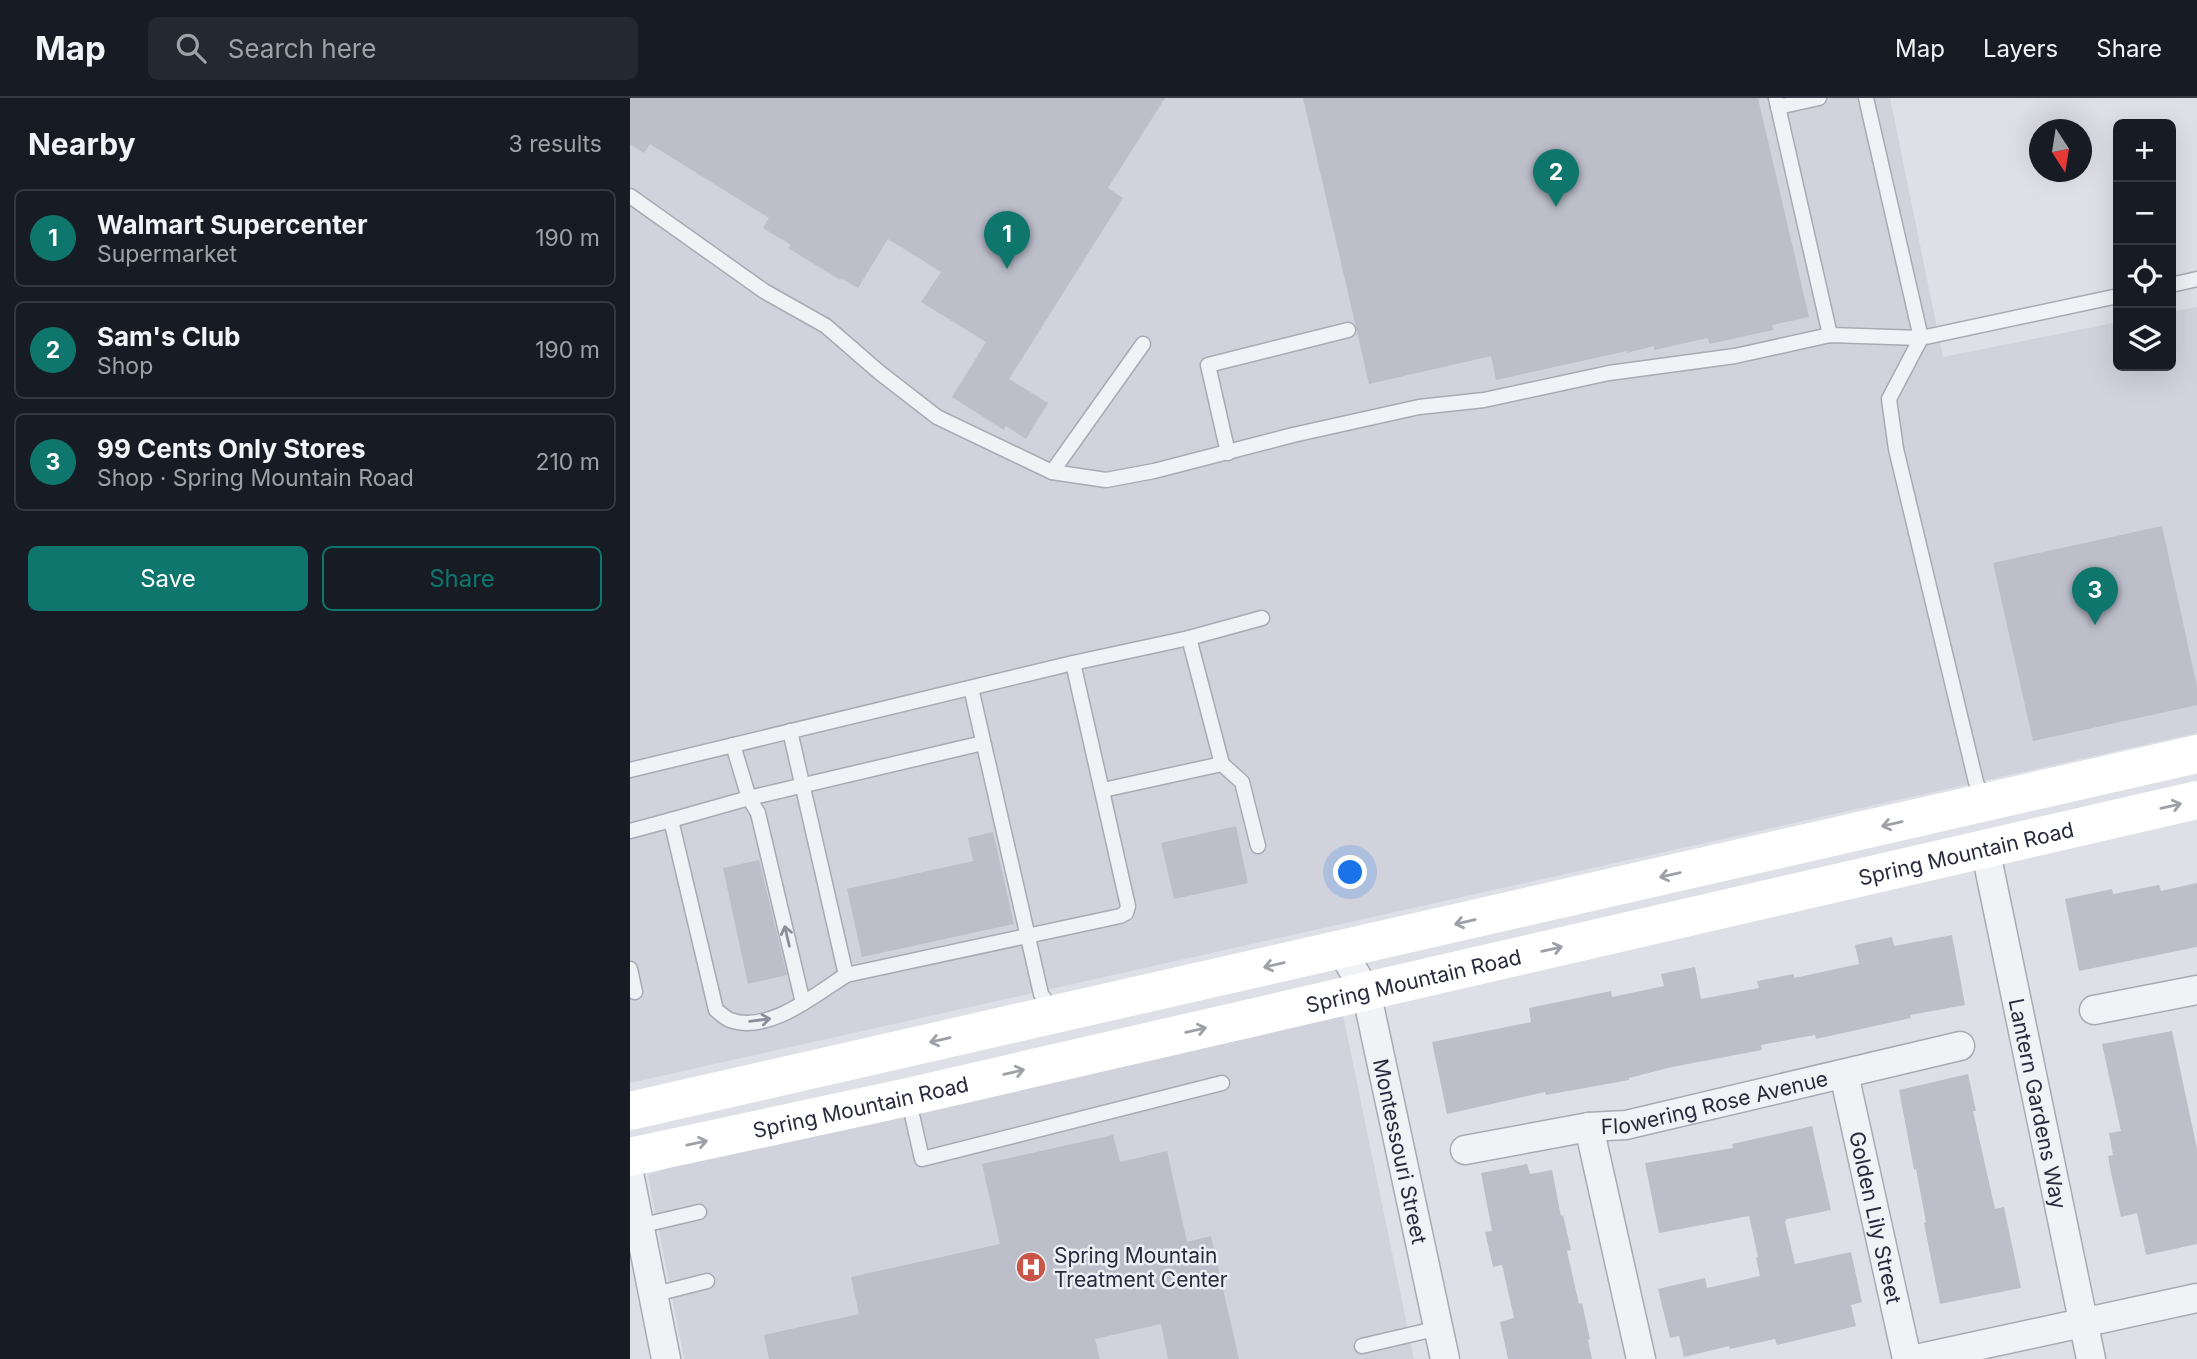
<!DOCTYPE html>
<meta charset="utf-8">
<style>
:root{--surface:#171b24;--page:#242831;--text:#f1f3f6;--muted:#9ea1a6;--line:#363941;--accent:#0f766e}
body{margin:0;font-family:Inter,sans-serif;background:var(--page);color:var(--text)}
.controls{position:absolute;right:21px;top:21px;display:grid;overflow:hidden;border-radius:10px;box-shadow:0 7px 28px #0002}
.controls button{width:63px;height:63px;display:grid;place-items:center;padding:0;border:0;border-bottom:2px solid var(--line);background:var(--surface);color:var(--text);font:35px sans-serif}
.compass{position:absolute;left:1399px;top:21px;width:63px;height:63px;border-radius:50%;background:var(--surface);box-shadow:0 7px 28px #0002;rotate:168deg}
.you{position:absolute;left:721px;top:775px;width:24px;height:24px;margin:-18px;border:5px solid #fff;border-radius:50%;background:#1a73e8;box-shadow:0 0 0 10px #1a73e833}
.badge{display:grid;place-items:center;width:46px;height:46px;border-radius:50%;background:var(--accent);color:#fff;font-size:23px;font-weight:700}
.pin{position:absolute;translate:-50% -58px;filter:drop-shadow(0 2px 4px #0008)}
.pin::after{content:'';position:absolute;top:37px;width:24px;height:21px;background:inherit;clip-path:polygon(0 0,100% 0,50% 100%)}
.list{margin:0;padding:0;list-style:none}
h2{display:flex;justify-content:space-between;align-items:center;height:91px;margin:0;padding:0 28px;font-size:30px}
h2 small{font-size:23px;font-weight:400;color:var(--muted)}
.list li{display:grid;grid-template-columns:46px 1fr auto;gap:21px;align-items:center;box-sizing:border-box;height:98px;margin:0 14px 14px;padding:0 14px;border:2px solid var(--line);border-radius:10px}
.list b{display:block;font-size:26px;white-space:nowrap}
.list p{margin:0;font-size:23px;white-space:nowrap;color:var(--muted)}
.list em{font-size:23px;font-style:normal;color:var(--muted)}
.actions{display:flex;gap:14px;padding:21px 28px}
.actions a{flex:1;padding:16px 0;border:2px solid var(--accent);border-radius:10px;text-align:center;font-size:24px;color:var(--accent)}
.actions .main{background:var(--accent);color:#fff}
.icon{flex:none;width:38px;height:38px;fill:none;stroke:currentColor;stroke-width:2;stroke-linecap:round;stroke-linejoin:round}
.map{position:relative;flex:none;width:1567px;height:1261px;overflow:hidden}
header{display:flex;align-items:center;gap:42px;box-sizing:border-box;height:98px;padding:0 35px;background:var(--surface);border-bottom:2px solid var(--line)}
header strong{font-size:33px}
nav{display:flex;gap:38px;margin-inline-start:auto;font-size:24px}
.search{width:490px;height:63px;background:var(--page);display:flex;align-items:center;gap:18px;box-sizing:border-box;padding:0 24px;border-radius:10px;color:var(--muted);font-size:26px}
main{display:flex}
aside{flex:1;background:var(--surface)}
.map>svg:first-child{display:block}
.built{fill:#d1d2dc}
.building{fill:#bcbeca}
.lines{fill:none;stroke-linecap:round;stroke-linejoin:round}
.lane-casing{stroke:#a8aab4;stroke-width:17}
.street-casing{stroke:#a8aab4;stroke-width:31}
.lane{stroke:#f1f2f6;stroke-width:14}
.street{stroke:#f1f2f6;stroke-width:28}
.secondary{stroke:#fff;stroke-width:38}
.oneway{stroke:#9ea0a8}
.oneway2{stroke:#8c8e9a}
.labels{text-anchor:middle;dominant-baseline:central;stroke-width:5;stroke-linejoin:round;paint-order:stroke}
.street-label{font-size:21px;fill:#282b3e;stroke:#eeeff5}
.poi-label{font-size:21px;fill:#282b3e;stroke:#eeeff5;text-anchor:start}
</style>
<header>
<strong>Map</strong>
<div class="search"><svg class="icon" aria-label="search" viewBox="0 0 24 24"><circle cx="10" cy="10" r="6"/><path d="M15 15l6 6"/></svg>Search here</div>
<nav><a>Map</a><a>Layers</a><a>Share</a></nav>
</header>
<main>
<aside>
<h2>Nearby<small>3 results</small></h2>
<ul class="list">
<li><span class="badge">1</span><div><b>Walmart Supercenter</b><p>Supermarket</p></div><em>190 m</em></li>
<li><span class="badge">2</span><div><b>Sam's Club</b><p>Shop</p></div><em>190 m</em></li>
<li><span class="badge">3</span><div><b>99 Cents Only Stores</b><p>Shop · Spring Mountain Road</p></div><em>210 m</em></li>
</ul>
<div class="actions"><a class="main">Save</a><a>Share</a></div>
</aside>
<div class="map">
<svg width="1567" height="1261" viewBox="0 0 1567 1261">
<rect width="100%" height="100%" fill="#dfe0e7"/>
<!-- built -->
<g class="built">
<path d="M0,0H1260L1313,259L1488,224V268H1541V214L1567,209V635L0,985Z"/>
<path d="M713,917L784,1261H54L18,1077L48,1067Z"/>
</g>
<!-- building -->
<g class="building">
<path d="M0,0H535L478,90L493,100L379,281L418,305L396,341L376,328L374,332L322,299L356,244L291,204L311,174L258,141L228,190L211,180L210,182L158,150L161,147L133,130L139,120L20,46L14,55L0,46Z"/>
<path d="M673,0H1128L1179,219L1142,227L1143,232L1079,246L1078,240L1024,252V248L997,255V253L866,282L861,258L739,286Z"/>
<path d="M1532,428L1567,589V607L1403,643L1363,465Z"/>
<path d="M606,728L618,785L544,801L531,745Z"/>
<path d="M363,734L384,826L232,859L217,791L343,763L338,740Z"/>
<path d="M129,762L157,877L118,886L93,770Z"/>
<path d="M1567,785V849L1449,873L1435,801L1482,791L1483,796L1529,787L1531,793Z"/>
<path d="M1322,837L1335,907L1280,917L1281,920L1186,941L1185,937L1131,947L1132,952L1042,969L999,980V982L916,997L915,994L817,1016L802,944L901,924L899,910L981,893L982,899L1034,888L1031,876L1065,869L1071,901L1129,890L1127,883L1164,876V880L1229,866L1225,847L1262,839L1264,848Z"/>
<path d="M1542,933L1567,1051V1146L1516,1157L1507,1115L1491,1119L1481,1075L1478,1058L1483,1057L1479,1035L1491,1033L1472,946Z"/>
<path d="M1338,976L1346,1013H1343L1365,1111L1374,1109L1391,1190L1310,1206L1294,1125L1296,1124L1286,1071L1284,1072L1269,992Z"/>
<path d="M1182,1028L1201,1112L1157,1121L1155,1124L1165,1166L1221,1154L1232,1204L1221,1207L1226,1228L1147,1247L1145,1241L1100,1251L1099,1248L1054,1259L1049,1238L1040,1240L1028,1191L1075,1180L1077,1190L1130,1178L1126,1160L1128,1159L1119,1118L1029,1135L1015,1065L1103,1050L1102,1046Z"/>
<path d="M483,1037L490,1064L537,1053L557,1144L581,1138L609,1261H538L531,1226L465,1241L470,1261H139L134,1237L229,1216L221,1179L370,1146L352,1066Z"/>
<path d="M897,1066L900,1076L922,1072L931,1118L933,1117L941,1152L937,1153L949,1206L952,1205L960,1241L958,1242L962,1261H878L870,1224L884,1220L872,1167L863,1169L855,1134L862,1133L851,1075Z"/>
</g>
<g class="lines">
<!-- lane casing -->
<g class="lane-casing">
<g id="lane">
<path d="M1146,0L1200,237"/>
<path d="M1236,0L1291,240L1259,301L1266,351L1346,684L1353,701"/>
<path d="M1148,9L1189,0"/>
<path d="M0,98L134,193L196,228L249,274L307,319L422,374L476,382L524,373L663,337L789,309L854,302L979,275L1105,258L1200,237L1291,240L1488,198"/>
<path d="M1541,187L1567,181"/>
<path d="M598,355L578,267L718,232"/>
<path d="M422,374L513,246"/>
<path d="M559,540L592,666L612,684L628,748"/>
<path d="M341,590L411,896L424,915"/>
<path d="M160,633L216,877L490,818L496,815L498,808L443,565"/>
<path d="M103,647L119,700L128,715L173,905"/>
<path d="M0,672L443,565L559,540L632,520"/>
<path d="M473,692L592,666"/>
<path d="M0,733L41,722"/>
<path d="M0,871L5,894"/>
<path d="M216,877C185,897 138,936 100,922C95,920 90,915 86,912L41,722L119,700L353,645"/>
<path d="M278,999L292,1061L592,985"/>
<path d="M9,1128L69,1114"/>
<path d="M22,1197L77,1183"/>
<path d="M732,1248L809,1230"/>
</g>
</g>
<!-- street casing -->
<g class="street-casing">
<g id="street">
<path id="s1" d="M1355,750L1461,1261"/>
<path id="s2" d="M711,852L736,893L815,1261"/>
<path d="M1464,912L1567,892"/>
<path id="s3" d="M1214,976L1277,1261"/>
<path d="M959,1029L1011,1261"/>
<path id="s4" d="M835,1052L959,1029L996,1027L1330,948"/>
<path d="M0,1080L36,1261"/>
<path d="M1286,1261L1567,1200"/>
</g>
</g>
<!-- lane -->
<use href="#lane" class="lane"/>
<!-- street -->
<use href="#street" class="street"/>
<!-- secondary -->
<g class="secondary">
<path d="M0,1013L1567,656"/>
<path id="s5" d="M0,1059L278,999L1567,702"/>
</g>
</g>
<!-- one-way arrows -->
<defs><path id="oneway-shaft" d="M-6 0H5M1.5-3L5.5 0L1.5 3" fill="none" stroke-width="1.6" stroke-linecap="round" stroke-linejoin="round" transform="scale(1.75)"/></defs>
<g class="oneway">
<use href="#oneway-shaft" transform="translate(1541 708) rotate(-13)"/>
<use href="#oneway-shaft" transform="translate(1262 726) rotate(167)"/>
<use href="#oneway-shaft" transform="translate(1040 777) rotate(167)"/>
<use href="#oneway-shaft" transform="translate(835 824) rotate(167)"/>
<use href="#oneway-shaft" transform="translate(922 851) rotate(-13)"/>
<use href="#oneway-shaft" transform="translate(644 867) rotate(167)"/>
<use href="#oneway-shaft" transform="translate(566 932) rotate(-13)"/>
<use href="#oneway-shaft" transform="translate(310 942) rotate(167)"/>
<use href="#oneway-shaft" transform="translate(384 974) rotate(-13)"/>
<use href="#oneway-shaft" transform="translate(67 1045) rotate(-12)"/>
</g>
<g class="oneway2">
<use href="#oneway-shaft" transform="translate(157 838) rotate(-103)"/>
<use href="#oneway-shaft" transform="translate(130 922) rotate(-7)"/>
</g>
<!-- icons -->
<defs>
<g id="hospital-disc" transform="scale(1.575)"><circle r="9.5" fill="#c85648" stroke="#eeeff5"/><path d="M-5-5h3v3.5h4V-5h3V5h-3V1.5h-4V5h-3Z" fill="#fff"/></g>
</defs>
<g fill-rule="evenodd">
<use href="#hospital-disc" x="401" y="1169"/>
</g>
<g class="labels">
<!-- street labels -->
<g class="street-label">
<text stroke="none"><textPath href="#s5" startOffset="1370">Spring Mountain Road</textPath></text>
<text stroke="none"><textPath href="#s5" startOffset="803">Spring Mountain Road</textPath></text>
<text stroke="none"><textPath href="#s4" startOffset="254">Flowering Rose Avenue</textPath></text>
<text stroke="none"><textPath href="#s1" startOffset="261">Lantern Gardens Way</textPath></text>
<text stroke="none"><textPath href="#s5" startOffset="236">Spring Mountain Road</textPath></text>
<text stroke="none"><textPath href="#s2" startOffset="212">Montessouri Street</textPath></text>
<text stroke="none"><textPath href="#s3" startOffset="147">Golden Lily Street</textPath></text>
</g>
<!-- poi labels -->
<g class="poi-label">
<text x="424" y="1157">Spring Mountain<tspan x="424" dy="24">Treatment Center</tspan></text>
</g>
</g>
</svg>
<div class="controls">
<button>+</button>
<button>−</button>
<button><svg class="icon" aria-label="locate" viewBox="0 0 24 24"><circle cx="12" cy="12" r="6"/><path d="M12 2v4M12 18v4M2 12h4M18 12h4"/></svg></button>
<button><svg class="icon" aria-label="layers" viewBox="0 0 24 24"><path d="M12 4l9 5-9 5-9-5zM3 14l9 5 9-5"/></svg></button>
</div>
<svg class="compass" viewBox="-18 -18 36 36"><path d="M0-13l5 13h-10z" fill="#e53935"/><path d="M0 13l5-13h-10z" fill="#9ea1a6"/></svg>
<div class="you"></div>
<div class="pin badge" style="left:377px;top:171px">1</div>
<div class="pin badge" style="left:926px;top:109px">2</div>
<div class="pin badge" style="left:1465px;top:527px">3</div>
</div>
</main>
